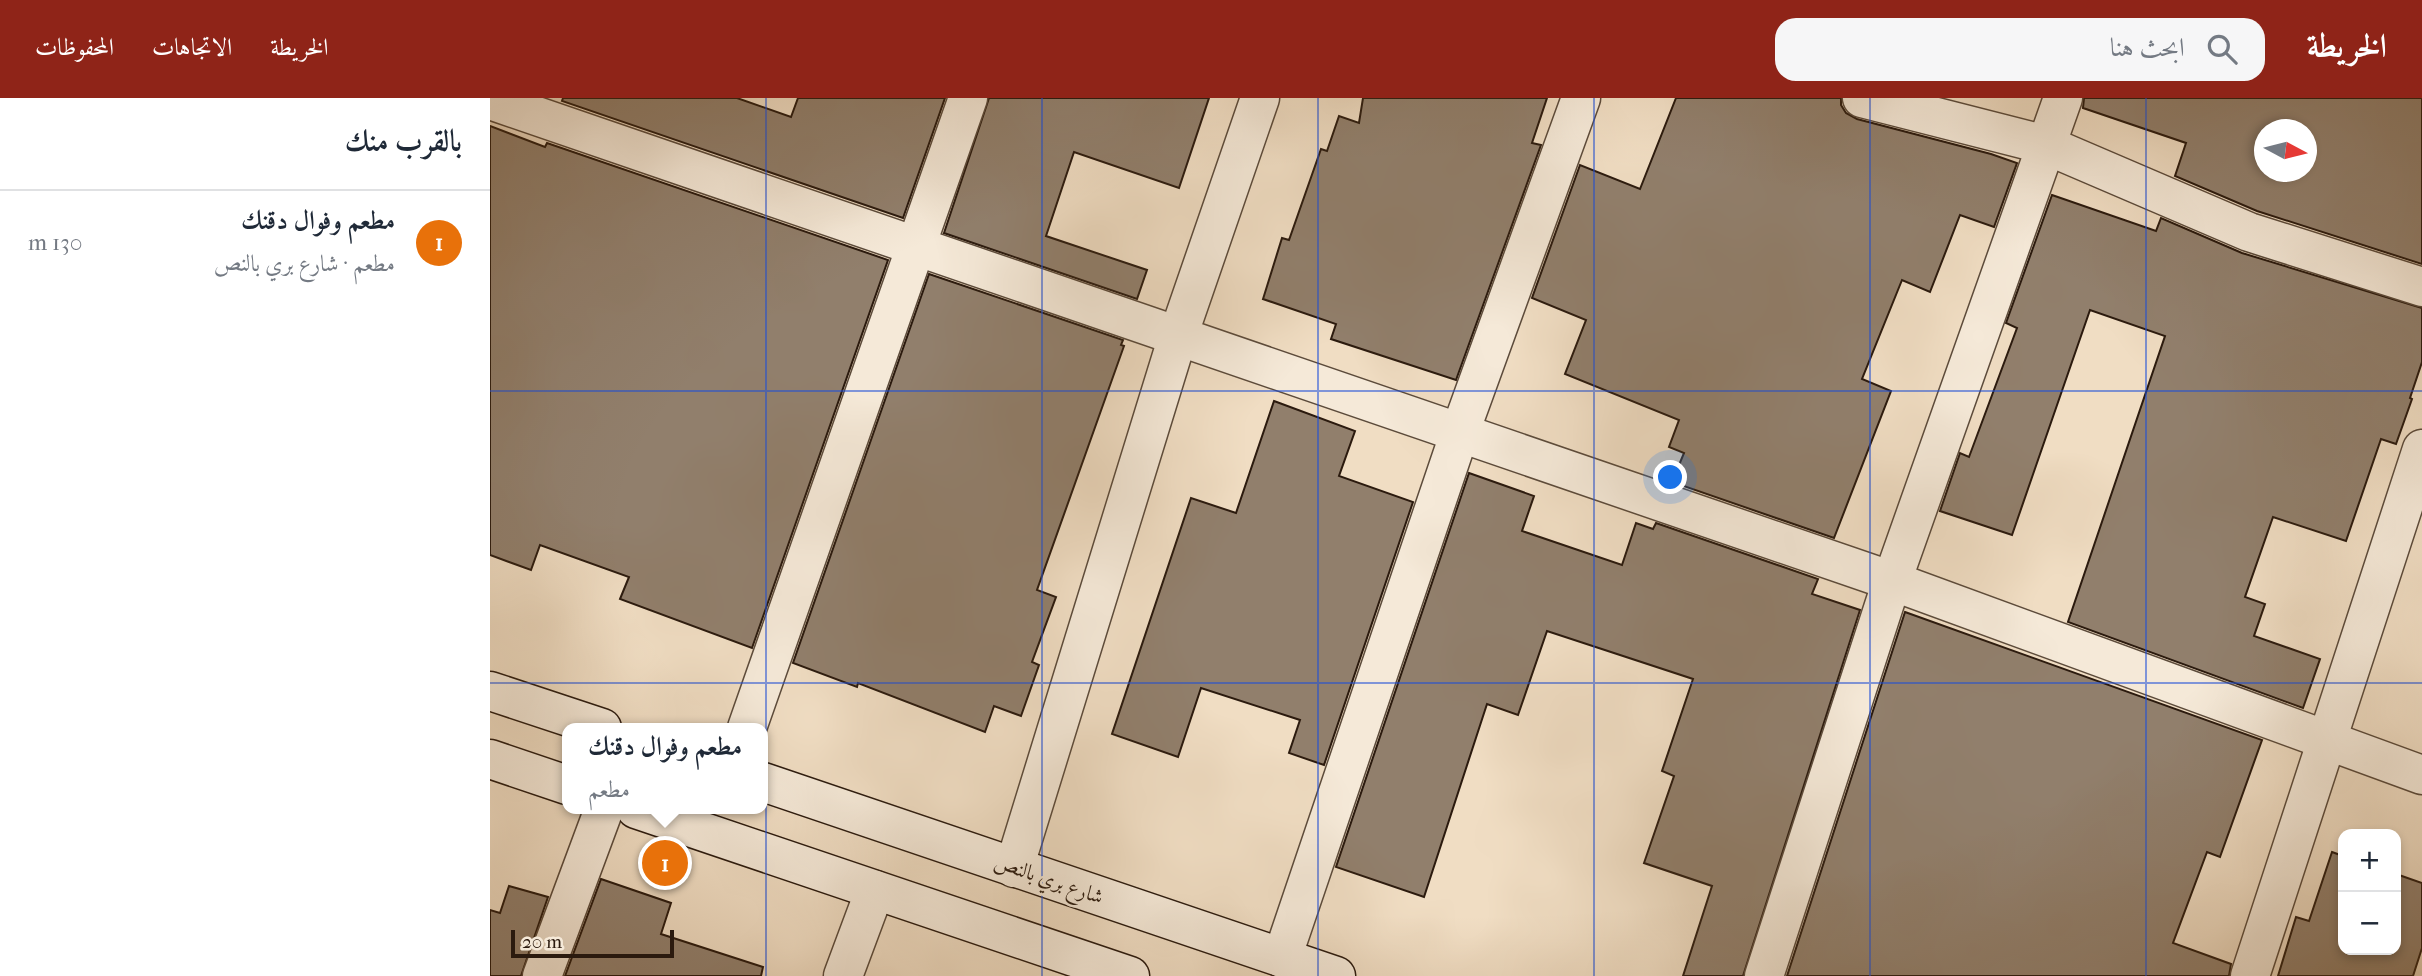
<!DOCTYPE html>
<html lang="ar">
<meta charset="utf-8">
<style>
:root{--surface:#fff;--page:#f6f6f7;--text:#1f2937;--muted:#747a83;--line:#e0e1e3;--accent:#8f2418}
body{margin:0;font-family:"IM FELL French Canon",Amiri,serif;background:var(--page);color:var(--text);direction:rtl}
.controls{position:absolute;right:21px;bottom:21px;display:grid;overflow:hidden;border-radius:14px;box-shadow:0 4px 10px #0003}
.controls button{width:63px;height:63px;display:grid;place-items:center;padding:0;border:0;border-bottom:2px solid var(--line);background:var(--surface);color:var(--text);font:35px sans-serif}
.compass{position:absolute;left:1764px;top:21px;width:63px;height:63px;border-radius:50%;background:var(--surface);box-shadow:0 4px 10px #0003;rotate:97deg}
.scale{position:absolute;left:21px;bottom:18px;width:163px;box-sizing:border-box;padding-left:7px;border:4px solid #2b1a0e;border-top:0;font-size:19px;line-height:24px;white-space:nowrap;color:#2b1a0e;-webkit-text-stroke:5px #f5e9d8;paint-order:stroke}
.you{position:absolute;left:1181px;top:380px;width:24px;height:24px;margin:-18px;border:5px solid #fff;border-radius:50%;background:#1a73e8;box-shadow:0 0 0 10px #1a73e833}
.badge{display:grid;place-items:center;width:46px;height:46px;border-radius:50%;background:var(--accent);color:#fff;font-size:23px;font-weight:700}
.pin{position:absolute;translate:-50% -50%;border:4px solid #fff;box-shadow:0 2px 7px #0006}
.popup{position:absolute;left:72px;top:625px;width:206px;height:91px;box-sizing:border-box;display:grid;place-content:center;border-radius:14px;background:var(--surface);filter:drop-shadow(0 2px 5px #0005);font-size:23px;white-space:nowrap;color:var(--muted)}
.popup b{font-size:26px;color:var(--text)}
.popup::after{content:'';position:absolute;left:50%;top:100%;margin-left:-14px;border:14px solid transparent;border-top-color:var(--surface)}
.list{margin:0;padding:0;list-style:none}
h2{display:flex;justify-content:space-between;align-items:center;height:91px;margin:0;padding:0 28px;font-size:30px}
h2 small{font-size:23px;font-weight:400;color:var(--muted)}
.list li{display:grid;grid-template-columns:46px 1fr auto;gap:21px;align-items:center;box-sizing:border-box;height:105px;padding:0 28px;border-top:2px solid var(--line)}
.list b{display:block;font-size:26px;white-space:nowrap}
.list p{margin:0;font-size:23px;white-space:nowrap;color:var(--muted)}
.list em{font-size:23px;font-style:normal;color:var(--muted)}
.icon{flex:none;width:38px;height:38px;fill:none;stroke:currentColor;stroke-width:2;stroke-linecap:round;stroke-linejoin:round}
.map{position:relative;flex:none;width:1932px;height:878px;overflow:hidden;direction:ltr}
header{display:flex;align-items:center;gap:42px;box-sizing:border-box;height:98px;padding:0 35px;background:var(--accent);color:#fff}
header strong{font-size:33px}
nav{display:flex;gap:38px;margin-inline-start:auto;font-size:24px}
.search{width:490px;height:63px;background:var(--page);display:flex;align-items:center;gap:18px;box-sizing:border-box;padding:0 24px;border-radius:21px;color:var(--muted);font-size:26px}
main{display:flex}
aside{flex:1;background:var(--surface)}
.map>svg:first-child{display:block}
.building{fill:#917f6c;stroke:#2b1a0e;stroke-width:2;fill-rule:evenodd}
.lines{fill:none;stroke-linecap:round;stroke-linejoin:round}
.street-casing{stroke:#5c4b3b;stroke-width:41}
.secondary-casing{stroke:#2b1a0e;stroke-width:41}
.street{stroke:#f5e9d8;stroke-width:38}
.secondary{stroke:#f5e9d8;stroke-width:38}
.grid{fill:none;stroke:#1d4ed8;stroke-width:2;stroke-opacity:0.55}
.labels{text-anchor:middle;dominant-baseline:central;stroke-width:5;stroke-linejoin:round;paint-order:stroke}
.street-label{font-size:21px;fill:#2b1a0e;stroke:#f5e9d8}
</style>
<header>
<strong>الخريطة</strong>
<div class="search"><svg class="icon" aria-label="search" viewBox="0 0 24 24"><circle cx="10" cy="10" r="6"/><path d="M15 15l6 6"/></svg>ابحث هنا</div>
<nav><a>الخريطة</a><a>الاتجاهات</a><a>المحفوظات</a></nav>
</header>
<main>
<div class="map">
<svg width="1932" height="878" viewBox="0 0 1932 878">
<rect width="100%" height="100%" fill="#f0ddc3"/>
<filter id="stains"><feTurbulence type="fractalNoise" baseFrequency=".00286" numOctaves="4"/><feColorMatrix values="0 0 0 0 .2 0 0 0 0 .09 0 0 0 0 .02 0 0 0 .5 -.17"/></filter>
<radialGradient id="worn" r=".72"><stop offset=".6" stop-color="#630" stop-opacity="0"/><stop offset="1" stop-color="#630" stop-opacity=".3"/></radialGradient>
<!-- building -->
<g class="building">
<path d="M73,0H247L301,19L308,0H455L413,120L72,3Z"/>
<path d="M499,0H719L689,90L584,54L556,138L657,172L647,201L454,135Z"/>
<path d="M873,0H1057L1042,45L1051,47L966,282L841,241L846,226L773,201L792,140L799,142L831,51L837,53L849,18L869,25Z"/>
<path d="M1186,0H1351V7L1356,15L1367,21L1501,56L1527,65L1504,129L1470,117L1440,194L1412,182L1372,281L1401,293L1344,440L1182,384L1194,355L1179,349L1189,322L1075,276L1096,222L1042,200L1090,67L1150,91Z"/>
<path d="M1594,0H1932V166L1767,113L1685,78L1696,45L1593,10ZM1774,32H1816V74H1774Z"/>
<path d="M0,28L55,49L57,45L398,162L262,550L130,501L139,479L50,447L41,472L0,457Z"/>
<path d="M1562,97L1666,133L1671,120L1752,155L1932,210V264L1920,300L1922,301L1906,346L1891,341L1856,443L1783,419L1755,499L1775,506L1764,538L1830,561L1813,610L1578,524L1675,238L1600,212L1522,437L1450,413L1470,355L1479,359L1527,230L1516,225Z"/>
<path d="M439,176L633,242L631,247L634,248L547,492L566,499L542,564L549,567L531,618L504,608L495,634L368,585L367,589L303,565Z"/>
<path d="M784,303L865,333L849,378L923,404L834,667L799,655L810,622L711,590L688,659L622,636L701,400L746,415Z"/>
<path d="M979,375L1044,398L1032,433L1132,467L1146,425L1163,431L1166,425L1328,481L1322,496L1370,512L1253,878H1193L1222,788L1154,765L1184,678L1172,673L1203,581L1057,533L1028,617L997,606L934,799L846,769Z"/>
<path d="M1415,514L1772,642L1730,759L1717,754L1683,845L1741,866L1739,878H1297Z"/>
<path d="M1842,754L1853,758V852H1906V776L1932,785V850L1923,878H1788L1806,819L1819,823Z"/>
<path d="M111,781L181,805L171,836L273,869L271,878H75Z"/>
<path d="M19,788L58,799L31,878H0V812L10,815Z"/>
</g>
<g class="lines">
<!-- street casing -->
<g class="street-casing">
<g id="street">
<path d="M1372,0L1556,47L1759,134L1932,189"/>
<path d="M0,2L1402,483L1932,677"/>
<path d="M257,630L478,0"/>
<path d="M524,770L688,238L770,0"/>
<path d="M792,860L970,334L1091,0"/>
<path d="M52,878L114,711"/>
<path d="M353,878L385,792"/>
<path d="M1274,878L1402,483L1573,0"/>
<path d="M1760,878L1932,351"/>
</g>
</g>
<!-- secondary casing -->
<g class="secondary-casing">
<g id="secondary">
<path d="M0,593L112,630"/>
<path d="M0,661L77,687"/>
<path d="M273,684L846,878"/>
<path d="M146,711L640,878"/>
</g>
</g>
<!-- street -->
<use href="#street" class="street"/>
<!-- secondary -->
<use href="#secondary" class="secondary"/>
</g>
<!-- grid -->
<path class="grid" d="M276,0V878M552,0V878M828,0V878M1104,0V878M1380,0V878M1656,0V878M0,293H1932M0,585H1932"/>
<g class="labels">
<!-- street labels -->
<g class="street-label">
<text transform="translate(559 781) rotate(19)">شارع بري بالنص</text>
</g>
</g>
<rect width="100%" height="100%" filter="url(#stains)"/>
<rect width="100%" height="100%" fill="url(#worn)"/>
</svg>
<div class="controls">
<button>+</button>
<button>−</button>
</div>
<svg class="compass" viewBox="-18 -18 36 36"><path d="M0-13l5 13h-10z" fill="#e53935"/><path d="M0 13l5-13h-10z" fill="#747a83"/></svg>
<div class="scale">20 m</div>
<div class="you"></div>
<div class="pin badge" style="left:175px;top:765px;background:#e8710a">1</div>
<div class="popup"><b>مطعم وفوال دقنك</b>مطعم</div>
</div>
<aside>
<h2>بالقرب منك<small></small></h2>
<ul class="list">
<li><span class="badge" style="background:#e8710a">1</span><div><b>مطعم وفوال دقنك</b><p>مطعم · شارع بري بالنص</p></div><em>130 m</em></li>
</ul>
</aside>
</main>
